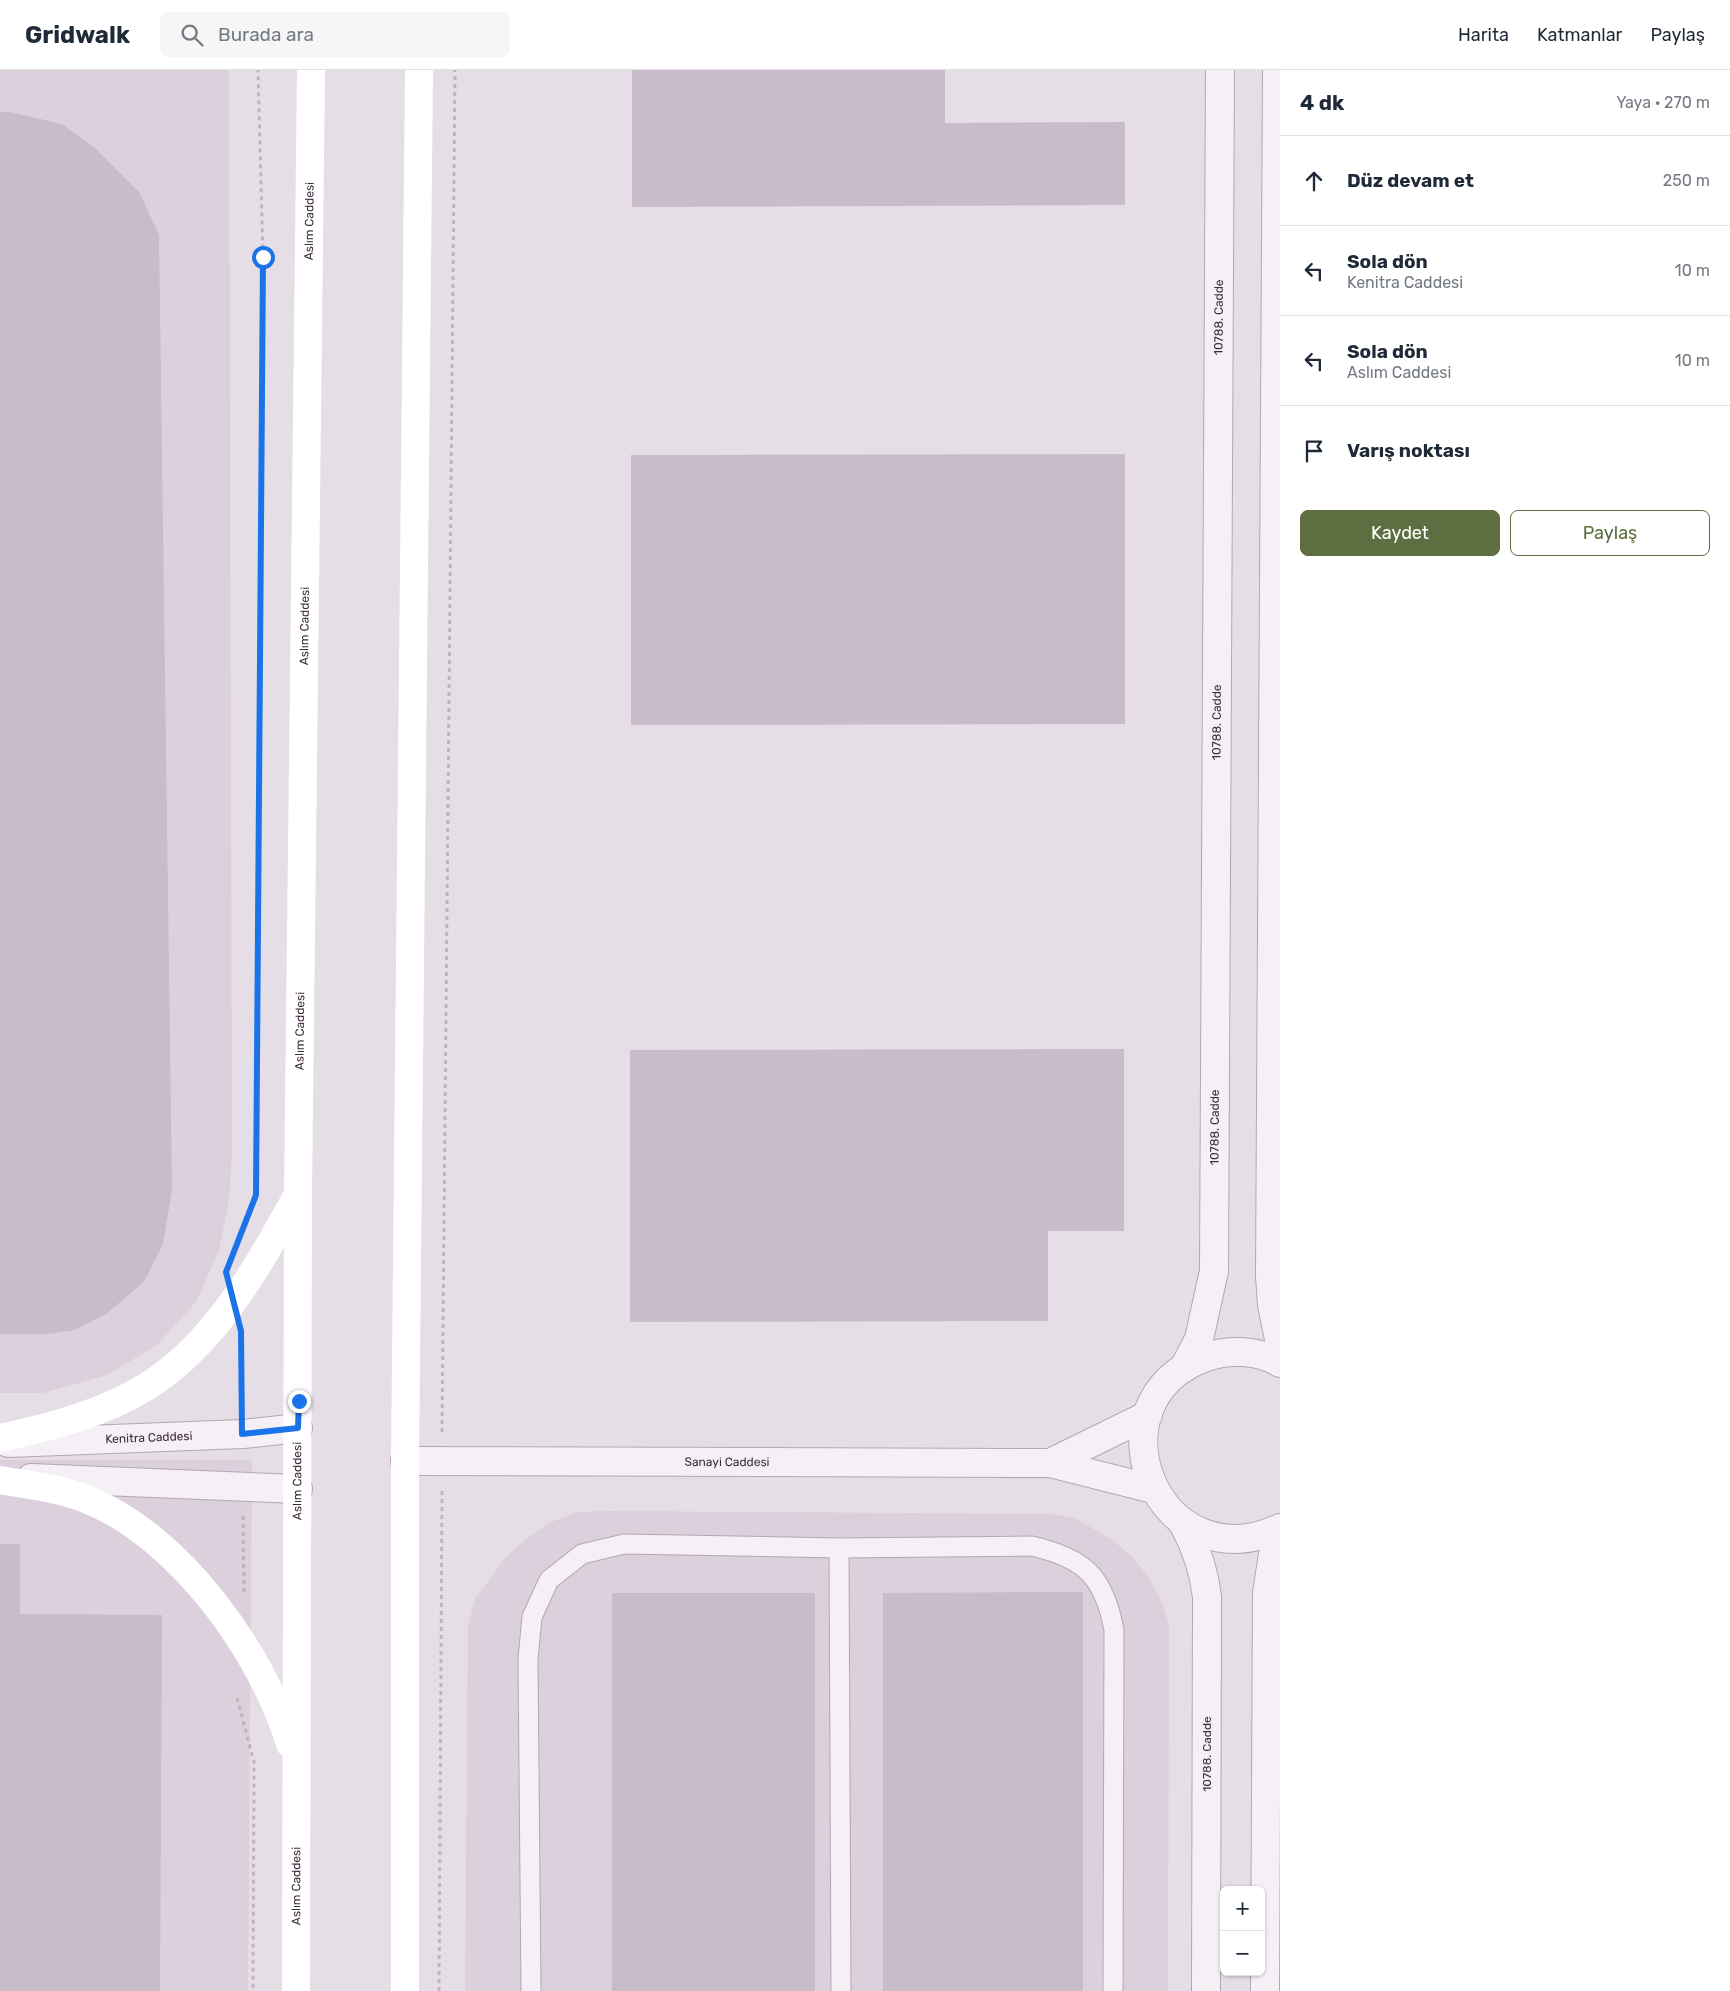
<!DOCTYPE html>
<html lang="tr">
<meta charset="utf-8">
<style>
:root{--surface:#fff;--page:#f6f6f7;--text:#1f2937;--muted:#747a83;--line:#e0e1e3;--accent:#5d6f40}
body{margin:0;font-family:Rubik,sans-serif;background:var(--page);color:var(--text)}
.controls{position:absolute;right:15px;bottom:15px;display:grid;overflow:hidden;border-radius:8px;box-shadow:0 1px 4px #0004}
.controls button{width:45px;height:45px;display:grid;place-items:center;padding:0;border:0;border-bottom:1px solid var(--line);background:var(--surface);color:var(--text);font:25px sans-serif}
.stop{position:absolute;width:15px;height:15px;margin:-11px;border:4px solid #1a73e8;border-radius:50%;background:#fff}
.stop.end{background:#1a73e8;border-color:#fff;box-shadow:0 1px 5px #0008}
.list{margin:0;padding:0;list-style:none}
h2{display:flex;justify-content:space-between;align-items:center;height:65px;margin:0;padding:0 20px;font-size:21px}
h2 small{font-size:16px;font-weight:400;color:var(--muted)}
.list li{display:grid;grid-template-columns:32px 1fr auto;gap:15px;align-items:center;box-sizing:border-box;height:90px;padding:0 20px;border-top:1px solid var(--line)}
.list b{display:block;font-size:19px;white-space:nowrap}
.list p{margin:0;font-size:16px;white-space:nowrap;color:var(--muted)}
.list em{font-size:16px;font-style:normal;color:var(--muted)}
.actions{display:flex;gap:10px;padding:15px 20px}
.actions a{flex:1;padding:11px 0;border:1px solid var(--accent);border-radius:8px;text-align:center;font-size:18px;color:var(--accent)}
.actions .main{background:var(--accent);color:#fff}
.icon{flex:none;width:28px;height:28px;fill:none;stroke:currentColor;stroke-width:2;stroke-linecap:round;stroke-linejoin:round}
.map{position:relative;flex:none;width:1280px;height:1921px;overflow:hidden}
header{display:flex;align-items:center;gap:30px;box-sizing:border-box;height:70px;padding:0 25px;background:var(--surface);border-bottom:1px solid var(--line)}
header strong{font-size:24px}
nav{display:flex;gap:28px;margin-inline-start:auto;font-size:18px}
.search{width:350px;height:45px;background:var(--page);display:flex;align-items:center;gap:12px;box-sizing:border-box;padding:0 18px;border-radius:8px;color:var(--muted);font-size:19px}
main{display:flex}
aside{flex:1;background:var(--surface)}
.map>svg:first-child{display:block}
.built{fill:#dbd0db}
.building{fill:#c9bbc9}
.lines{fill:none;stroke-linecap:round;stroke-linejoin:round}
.service-casing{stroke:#b3a7b3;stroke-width:21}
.tertiary-casing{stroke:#b3a7b3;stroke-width:30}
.path{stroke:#beb4be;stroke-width:3;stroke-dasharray:4 4;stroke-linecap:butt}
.service{stroke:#f5f0f5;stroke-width:19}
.tertiary{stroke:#f5f0f5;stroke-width:28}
.secondary{stroke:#fff;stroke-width:28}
.route{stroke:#1a73e8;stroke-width:6}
.labels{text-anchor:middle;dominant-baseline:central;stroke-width:4;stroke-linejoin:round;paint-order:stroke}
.street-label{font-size:12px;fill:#3c283c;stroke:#f4edf4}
</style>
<header>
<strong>Gridwalk</strong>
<div class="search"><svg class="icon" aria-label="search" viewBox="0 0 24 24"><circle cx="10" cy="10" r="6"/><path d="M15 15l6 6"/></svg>Burada ara</div>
<nav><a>Harita</a><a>Katmanlar</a><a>Paylaş</a></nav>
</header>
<main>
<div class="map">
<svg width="1280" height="1921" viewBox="0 0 1280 1921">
<rect width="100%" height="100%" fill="#e6dee6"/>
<!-- built -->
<g class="built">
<path d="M0,0H229L232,1082L229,1131L219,1181L196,1232L157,1275L107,1305L43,1323H0Z"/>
<path d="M0,1390H252L248,1921H0Z"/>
<path d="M607,1441L1052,1444L1075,1448L1114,1471L1133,1488L1150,1509L1161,1530L1169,1554L1168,1921H465L468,1556L475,1529L505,1488L526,1469L551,1452L578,1442Z"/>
</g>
<!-- building -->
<g class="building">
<path d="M632,0H945V53L1125,52V135L632,137Z"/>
<path d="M0,42H9L62,54L96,79L139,122L159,165L172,1120L163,1174L143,1213L106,1244L75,1260L48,1264H0Z"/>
<path d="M1125,384V654L631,655V385Z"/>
<path d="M1124,979V1161H1048V1251L630,1252V980Z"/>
<path d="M0,1474H20V1544L162,1545L160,1921H0Z"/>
<path d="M1083,1522V1921H883V1523Z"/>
<rect x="612" y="1523" width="203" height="398"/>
</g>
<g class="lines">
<!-- service casing -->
<g class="service-casing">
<g id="service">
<path d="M839,1478L841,1921"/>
<path d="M531,1921L528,1589L532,1547L549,1510L582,1484L624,1474L839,1478L1032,1476C1084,1488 1104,1506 1114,1560L1113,1921"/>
</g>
</g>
<!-- tertiary casing -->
<g class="tertiary-casing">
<g id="tertiary">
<path d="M1277,0L1270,1206L1272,1235L1280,1274"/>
<path d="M1280,1293C1259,1280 1229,1279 1206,1287C1084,1331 1157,1515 1280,1458"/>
<path id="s1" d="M1184,1298L1199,1269L1214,1201L1220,0"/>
<path d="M1148,1345L1050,1393L1153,1419"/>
<path id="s2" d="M8,1373L243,1364L298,1358"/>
<path id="s3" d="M405,1391L1050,1393"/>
<path d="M31,1408L298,1419"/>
<path d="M1183,1453C1196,1477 1204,1499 1207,1527L1206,1921"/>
<path d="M1265,1921L1267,1523L1274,1478L1280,1463"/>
</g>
</g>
<!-- path -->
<g class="path">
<path d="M245,1152L256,1125L263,187L258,0"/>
<path d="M241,1271L242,1334"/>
<path d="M442,1362L455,0"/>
<path d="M243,1446L244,1522"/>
<path d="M237,1628L254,1692L253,1921"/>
<path d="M439,1921L442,1421"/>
</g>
<!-- service -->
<use href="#service" class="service"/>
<!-- tertiary -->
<use href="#tertiary" class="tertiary"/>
<!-- secondary -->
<g class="secondary">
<path d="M0,1368C50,1357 102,1344 146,1317C216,1274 258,1196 297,1126"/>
<path d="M0,1410C28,1415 59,1418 86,1429C178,1465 262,1581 290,1674"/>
<path id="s4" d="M296,1921L298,1125L311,0"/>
<path d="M405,1921V1391L419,0"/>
</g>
</g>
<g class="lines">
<!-- route -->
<path class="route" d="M263,187L256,1125L226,1202L241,1261L242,1364L298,1358L299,1331"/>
</g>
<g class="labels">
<!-- street labels -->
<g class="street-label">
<text stroke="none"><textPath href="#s4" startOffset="1770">Aslım Caddesi</textPath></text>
<text stroke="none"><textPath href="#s1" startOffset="1056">10788. Cadde</textPath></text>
<text stroke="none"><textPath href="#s4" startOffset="1365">Aslım Caddesi</textPath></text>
<text stroke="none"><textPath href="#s1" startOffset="651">10788. Cadde</textPath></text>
<text stroke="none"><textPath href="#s4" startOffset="960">Aslım Caddesi</textPath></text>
<text stroke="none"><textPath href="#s1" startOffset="246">10788. Cadde</textPath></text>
<text stroke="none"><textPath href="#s2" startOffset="141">Kenitra Caddesi</textPath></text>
<text stroke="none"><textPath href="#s3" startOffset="322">Sanayi Caddesi</textPath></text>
<text stroke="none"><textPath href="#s4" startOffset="510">Aslım Caddesi</textPath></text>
<text transform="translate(1207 1684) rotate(-90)">10788. Cadde</text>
<text stroke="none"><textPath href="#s4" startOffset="105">Aslım Caddesi</textPath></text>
</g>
</g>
</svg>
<div class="controls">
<button>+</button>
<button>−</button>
</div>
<div class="stop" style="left:263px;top:187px"></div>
<div class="stop end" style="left:299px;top:1331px"></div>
</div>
<aside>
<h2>4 dk<small>Yaya · 270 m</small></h2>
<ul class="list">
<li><svg class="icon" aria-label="ahead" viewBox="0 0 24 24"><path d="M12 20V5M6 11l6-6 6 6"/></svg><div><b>Düz devam et</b></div><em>250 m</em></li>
<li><svg class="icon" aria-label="left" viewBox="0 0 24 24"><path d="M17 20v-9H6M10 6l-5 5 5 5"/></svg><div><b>Sola dön</b><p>Kenitra Caddesi</p></div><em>10 m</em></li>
<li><svg class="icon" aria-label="left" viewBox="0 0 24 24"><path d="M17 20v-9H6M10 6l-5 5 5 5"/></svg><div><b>Sola dön</b><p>Aslım Caddesi</p></div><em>10 m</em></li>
<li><svg class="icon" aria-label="arrive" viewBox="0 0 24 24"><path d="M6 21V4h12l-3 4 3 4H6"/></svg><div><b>Varış noktası</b></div></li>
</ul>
<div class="actions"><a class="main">Kaydet</a><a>Paylaş</a></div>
</aside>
</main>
